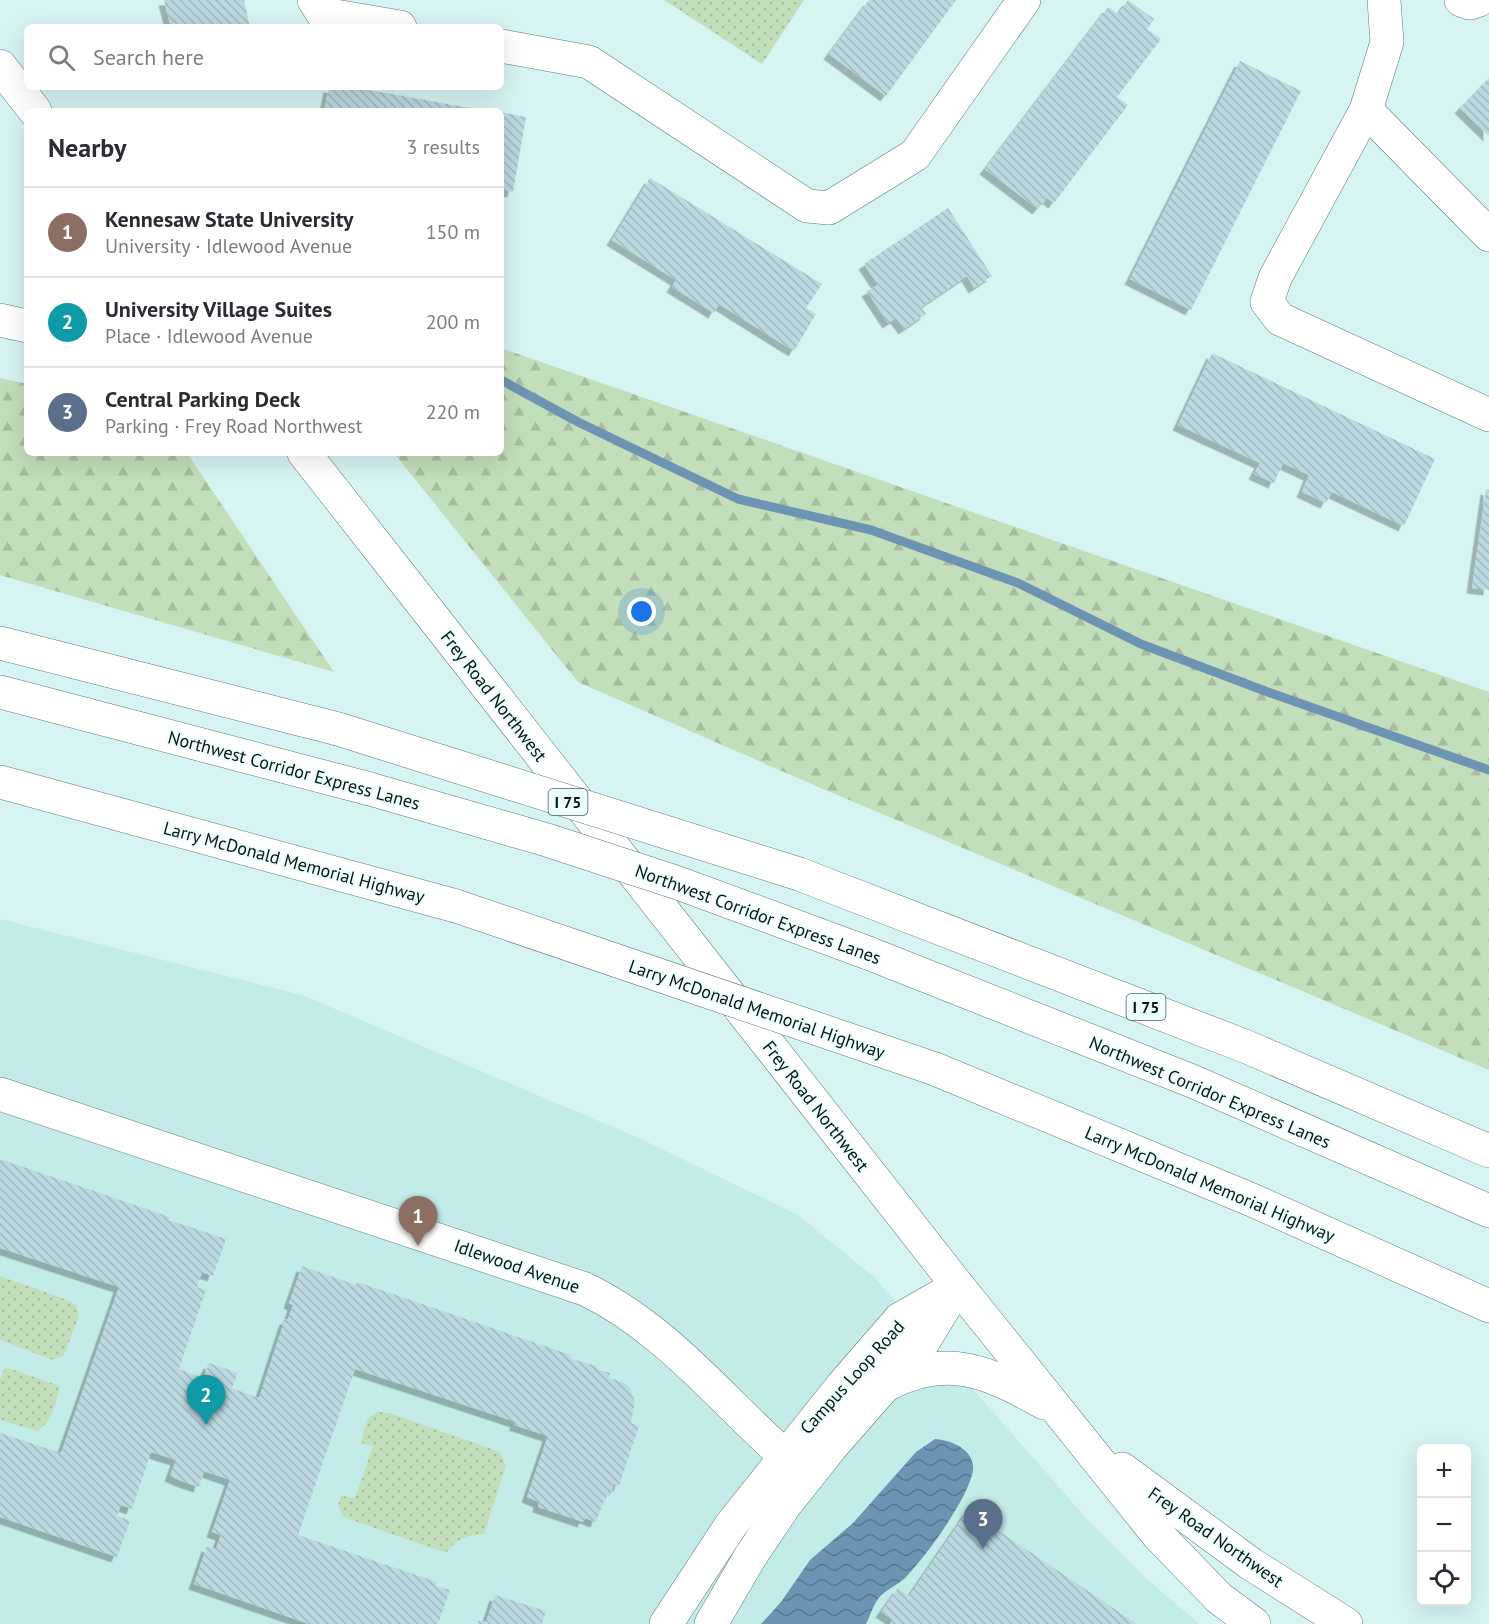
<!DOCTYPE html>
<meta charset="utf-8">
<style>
:root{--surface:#fff;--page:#f7f7f7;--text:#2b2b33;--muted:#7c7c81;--line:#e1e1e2;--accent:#111827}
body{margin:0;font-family:"PT Sans",sans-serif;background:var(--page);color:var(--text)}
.controls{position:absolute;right:18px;bottom:18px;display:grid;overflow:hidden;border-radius:9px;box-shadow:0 6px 24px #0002}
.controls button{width:54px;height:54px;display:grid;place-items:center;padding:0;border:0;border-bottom:2px solid var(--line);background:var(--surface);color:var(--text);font:30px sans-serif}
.you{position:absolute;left:642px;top:612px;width:21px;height:21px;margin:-15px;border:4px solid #fff;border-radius:50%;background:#1a73e8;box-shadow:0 0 0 9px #1a73e833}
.badge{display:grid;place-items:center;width:39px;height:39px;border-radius:50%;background:var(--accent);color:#fff;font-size:20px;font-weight:700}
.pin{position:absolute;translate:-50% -50px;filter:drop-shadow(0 2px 3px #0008)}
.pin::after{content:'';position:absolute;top:32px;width:21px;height:18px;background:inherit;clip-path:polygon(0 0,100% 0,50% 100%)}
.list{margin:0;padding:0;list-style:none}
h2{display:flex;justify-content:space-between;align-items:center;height:78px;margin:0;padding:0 24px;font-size:26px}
h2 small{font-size:20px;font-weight:400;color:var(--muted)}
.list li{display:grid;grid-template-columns:39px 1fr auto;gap:18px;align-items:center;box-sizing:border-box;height:90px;padding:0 24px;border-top:2px solid var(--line)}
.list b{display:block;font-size:22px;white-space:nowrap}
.list p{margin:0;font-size:20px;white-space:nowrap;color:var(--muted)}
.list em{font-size:20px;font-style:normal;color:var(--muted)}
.icon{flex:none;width:33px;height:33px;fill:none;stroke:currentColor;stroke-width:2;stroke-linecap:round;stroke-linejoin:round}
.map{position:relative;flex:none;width:1489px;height:1624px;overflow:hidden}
.search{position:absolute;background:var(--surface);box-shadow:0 6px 24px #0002;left:24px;top:24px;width:480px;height:66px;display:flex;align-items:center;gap:15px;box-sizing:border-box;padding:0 21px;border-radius:9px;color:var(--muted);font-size:22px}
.panel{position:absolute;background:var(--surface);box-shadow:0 6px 24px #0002;left:24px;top:108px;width:480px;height:348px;border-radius:9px}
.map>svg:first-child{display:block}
.built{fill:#c3ece9}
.grass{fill:url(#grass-dots)}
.forest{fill:url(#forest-firs)}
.water{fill:url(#water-waves)}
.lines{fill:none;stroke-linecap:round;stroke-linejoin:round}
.stream{stroke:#6d94b3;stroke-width:9}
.building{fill:url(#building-back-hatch);filter:url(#shadow)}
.minor-casing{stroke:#5e7a78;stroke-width:34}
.major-casing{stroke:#5e7a78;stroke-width:34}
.highway-casing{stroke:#5e7a78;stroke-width:34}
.minor{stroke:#fff;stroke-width:33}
.major{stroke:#fff;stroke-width:33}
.highway{stroke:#fff;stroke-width:33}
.highway-bridge-casing{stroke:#5e7a78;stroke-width:34;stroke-linecap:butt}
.highway-bridge{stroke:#fff;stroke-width:33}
.labels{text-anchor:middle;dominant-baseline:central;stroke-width:4.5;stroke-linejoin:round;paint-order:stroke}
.shield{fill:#ecfffd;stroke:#4e5b5b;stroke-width:1.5}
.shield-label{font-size:16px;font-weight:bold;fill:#0a1515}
.street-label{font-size:18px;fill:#0a1515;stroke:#ecfffd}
</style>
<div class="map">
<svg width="1489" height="1624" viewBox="0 0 1489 1624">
<defs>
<pattern id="grass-dots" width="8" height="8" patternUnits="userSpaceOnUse" patternTransform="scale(1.5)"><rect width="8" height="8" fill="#c3deba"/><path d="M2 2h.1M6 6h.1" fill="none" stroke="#a6be9f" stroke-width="1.8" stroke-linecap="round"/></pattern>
<pattern id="forest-firs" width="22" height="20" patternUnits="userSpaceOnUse" patternTransform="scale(1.5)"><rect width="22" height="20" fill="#c3deba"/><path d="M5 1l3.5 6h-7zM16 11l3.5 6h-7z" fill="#a6be9f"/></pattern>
<pattern id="water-waves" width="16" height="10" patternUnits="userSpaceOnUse" patternTransform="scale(1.5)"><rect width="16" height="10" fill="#6d94b3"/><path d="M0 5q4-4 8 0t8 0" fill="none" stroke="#587890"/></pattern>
<pattern id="building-back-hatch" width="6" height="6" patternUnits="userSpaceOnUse" patternTransform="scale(1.5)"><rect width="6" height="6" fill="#bcd8e0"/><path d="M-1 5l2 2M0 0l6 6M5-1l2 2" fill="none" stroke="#a0b8bf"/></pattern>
<filter id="shadow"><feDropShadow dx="-5.5" dy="5.5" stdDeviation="0" flood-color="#0004"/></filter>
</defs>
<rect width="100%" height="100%" fill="#d6f4f2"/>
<!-- built -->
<path class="built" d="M0,919L302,995L641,1139L798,1215L874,1277L1088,1520L1145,1577L1199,1624H0Z"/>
<!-- grass -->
<g class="grass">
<path d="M664,0H804L762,64Z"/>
<path d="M0,1276L67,1300L76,1305L79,1316L64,1355L53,1360L0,1340Z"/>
<path d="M5,1367L60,1386C55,1403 54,1421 37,1431L0,1420V1380Z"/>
<path d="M376,1412L390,1413L500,1452L506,1466L484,1534C468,1534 455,1540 446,1553L343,1517L338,1505L341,1496L355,1498L373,1446L361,1443C364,1430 365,1420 376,1412Z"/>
</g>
<!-- forest -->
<g class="forest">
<path d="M501,348L1489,692V1070L816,786L578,682L394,453H501Z"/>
<path d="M0,378L27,384V453H187L334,672L0,575Z"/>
</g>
<!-- water -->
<path class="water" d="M935,1439C953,1440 979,1452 972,1475C964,1504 925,1558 904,1579C896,1586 885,1590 878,1599C873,1606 870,1616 866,1624H761L781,1602L810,1560L853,1523L916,1452Z"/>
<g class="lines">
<!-- stream -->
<path class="stream" d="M501,380L578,422L738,499L871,530L1018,583L1141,644L1265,691L1489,770"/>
</g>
<!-- building -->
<g class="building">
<path d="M164,0H244L250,27H171Z"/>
<path d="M869,0H956L886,96L829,54Z"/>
<path d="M1128,0L1154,19L1147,29L1161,39L1117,97L1128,105L1054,203L1047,198L1038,209L985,169L1108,7L1118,14Z"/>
<path d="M1240,61L1301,91L1191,310L1130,279Z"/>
<path d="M1489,78V136L1460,108Z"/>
<path d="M329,87H353L486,111H324Z"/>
<path d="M501,112L526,117L513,192L501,190Z"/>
<path d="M650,178L822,284L806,308L816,314L794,351L719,304L714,313L672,287L676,280L612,240Z"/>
<path d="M948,208L992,276L974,288L967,276L921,307L926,314L904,329L896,318L888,323L867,291L878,285L864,264Z"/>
<path d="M1212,353L1435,459L1404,526L1332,492L1326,503L1302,492L1309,475L1283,463L1274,483L1254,474L1260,463L1178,425Z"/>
<path d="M1486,489L1489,490V590L1472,588Z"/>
<path d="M0,1159L170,1217L169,1220L226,1239L213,1276L202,1272L197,1287L206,1290L179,1369L203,1378L209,1363L238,1373L232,1388L259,1398L285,1319H288L293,1305L289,1303L302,1266L356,1285L357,1282L384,1291L571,1355V1359L597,1366V1369L610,1373L609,1378L625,1383L630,1388L635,1402L631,1423L639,1426L619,1486L614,1484L610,1496H606L596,1522L585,1518L583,1522L538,1507L539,1502L527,1497L548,1436L514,1425L516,1422L355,1369L298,1535L437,1582L436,1586L450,1590L438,1624H309L194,1584L207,1546L216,1549L221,1535L212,1532L230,1480L204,1471L199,1487L184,1482L170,1476L176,1460L151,1452L132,1509L121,1505L117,1516L130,1521L117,1557L0,1517V1433L61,1453L119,1287L0,1248Z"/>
<path d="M968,1510L1137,1624H890L893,1620L881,1612L898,1588L909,1596Z"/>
<path d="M495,1595L546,1611L542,1624H477L479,1620L486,1622Z"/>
</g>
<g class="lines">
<!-- minor casing -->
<g class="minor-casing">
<g id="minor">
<path d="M314,0L323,14L400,27"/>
<path d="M1461,0L1470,3L1479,0"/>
<path d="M501,46L589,62L807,206L829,208L915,155L1024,0"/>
<path d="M1366,110L1387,42L1384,0"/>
<path d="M1489,235L1366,110L1275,278L1267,302L1280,319L1489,415"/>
<path d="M0,320L27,326"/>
<path d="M0,1094L585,1289C674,1332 732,1414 808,1476"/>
<path d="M666,1624L731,1525L842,1386L900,1319L958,1286"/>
<path d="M711,1624L750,1557L785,1505L831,1447L923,1342L955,1290"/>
</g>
</g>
<!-- major casing -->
<g class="major-casing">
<g id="major">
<path d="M0,66L35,111"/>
<path d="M304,453L958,1286L1158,1535L1219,1598L1254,1624"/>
<path d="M886,1385C946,1352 989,1372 1044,1403"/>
<path d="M1122,1469L1251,1564L1346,1624"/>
</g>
</g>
<!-- highway casing -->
<g class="highway-casing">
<g id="highway">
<path d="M0,643L338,729"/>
<path d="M0,692L370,789"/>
<path d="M0,782L456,906"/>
<path d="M799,874L1247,1047L1489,1151"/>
<path d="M868,953L1192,1081L1489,1211"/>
<path d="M935,1069L1252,1200L1489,1306"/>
</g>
</g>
<!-- minor -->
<use href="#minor" class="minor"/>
<!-- major -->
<use href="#major" class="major"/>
<!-- highway -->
<use href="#highway" class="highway"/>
<!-- highway-bridge casing -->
<g class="highway-bridge-casing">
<g id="highway-bridge">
<path d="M338,729L799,874"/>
<path d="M370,789L547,840L678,883L868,953"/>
<path d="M456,906L935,1069"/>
</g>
</g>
<!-- highway-bridge -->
<use href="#highway-bridge" class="highway-bridge"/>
</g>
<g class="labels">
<!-- shield labels -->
<g class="shield">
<rect x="548.5" y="789" width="39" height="26" rx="4.5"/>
<rect x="1126.5" y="994" width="39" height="26" rx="4.5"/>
</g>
<g class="shield-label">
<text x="568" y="802">I 75</text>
<text x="1146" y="1007">I 75</text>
</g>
<!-- street labels -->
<g class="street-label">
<text transform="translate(494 696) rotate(52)">Frey Road Northwest</text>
<text transform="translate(294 770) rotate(15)">Northwest Corridor Express Lanes</text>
<text transform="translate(294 862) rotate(15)">Larry McDonald Memorial Highway</text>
<text transform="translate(758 914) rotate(20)">Northwest Corridor Express Lanes</text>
<text transform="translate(757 1009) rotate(19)">Larry McDonald Memorial Highway</text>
<text transform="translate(1210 1092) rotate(23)">Northwest Corridor Express Lanes</text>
<text transform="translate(816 1106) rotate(52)">Frey Road Northwest</text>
<text transform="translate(1210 1184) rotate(23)">Larry McDonald Memorial Highway</text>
<text transform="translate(517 1266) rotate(19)">Idlewood Avenue</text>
<text transform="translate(852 1377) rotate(-48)">Campus Loop Road</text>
<text transform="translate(1216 1537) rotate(35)">Frey Road Northwest</text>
</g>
</g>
</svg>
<div class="controls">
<button>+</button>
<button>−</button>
<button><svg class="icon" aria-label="locate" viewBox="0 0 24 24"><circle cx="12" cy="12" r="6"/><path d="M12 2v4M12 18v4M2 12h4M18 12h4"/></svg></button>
</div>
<div class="you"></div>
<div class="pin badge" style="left:418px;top:1246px;background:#8d6e63">1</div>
<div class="pin badge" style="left:206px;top:1425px;background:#0f9aa8">2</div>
<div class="pin badge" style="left:983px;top:1549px;background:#5c6f8a">3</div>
<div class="search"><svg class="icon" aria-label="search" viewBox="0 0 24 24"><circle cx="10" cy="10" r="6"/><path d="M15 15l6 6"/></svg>Search here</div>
<section class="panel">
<h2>Nearby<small>3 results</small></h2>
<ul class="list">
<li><span class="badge" style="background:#8d6e63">1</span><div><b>Kennesaw State University</b><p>University · Idlewood Avenue</p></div><em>150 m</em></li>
<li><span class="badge" style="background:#0f9aa8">2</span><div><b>University Village Suites</b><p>Place · Idlewood Avenue</p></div><em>200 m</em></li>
<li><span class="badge" style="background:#5c6f8a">3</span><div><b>Central Parking Deck</b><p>Parking · Frey Road Northwest</p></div><em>220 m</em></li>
</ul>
</section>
</div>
